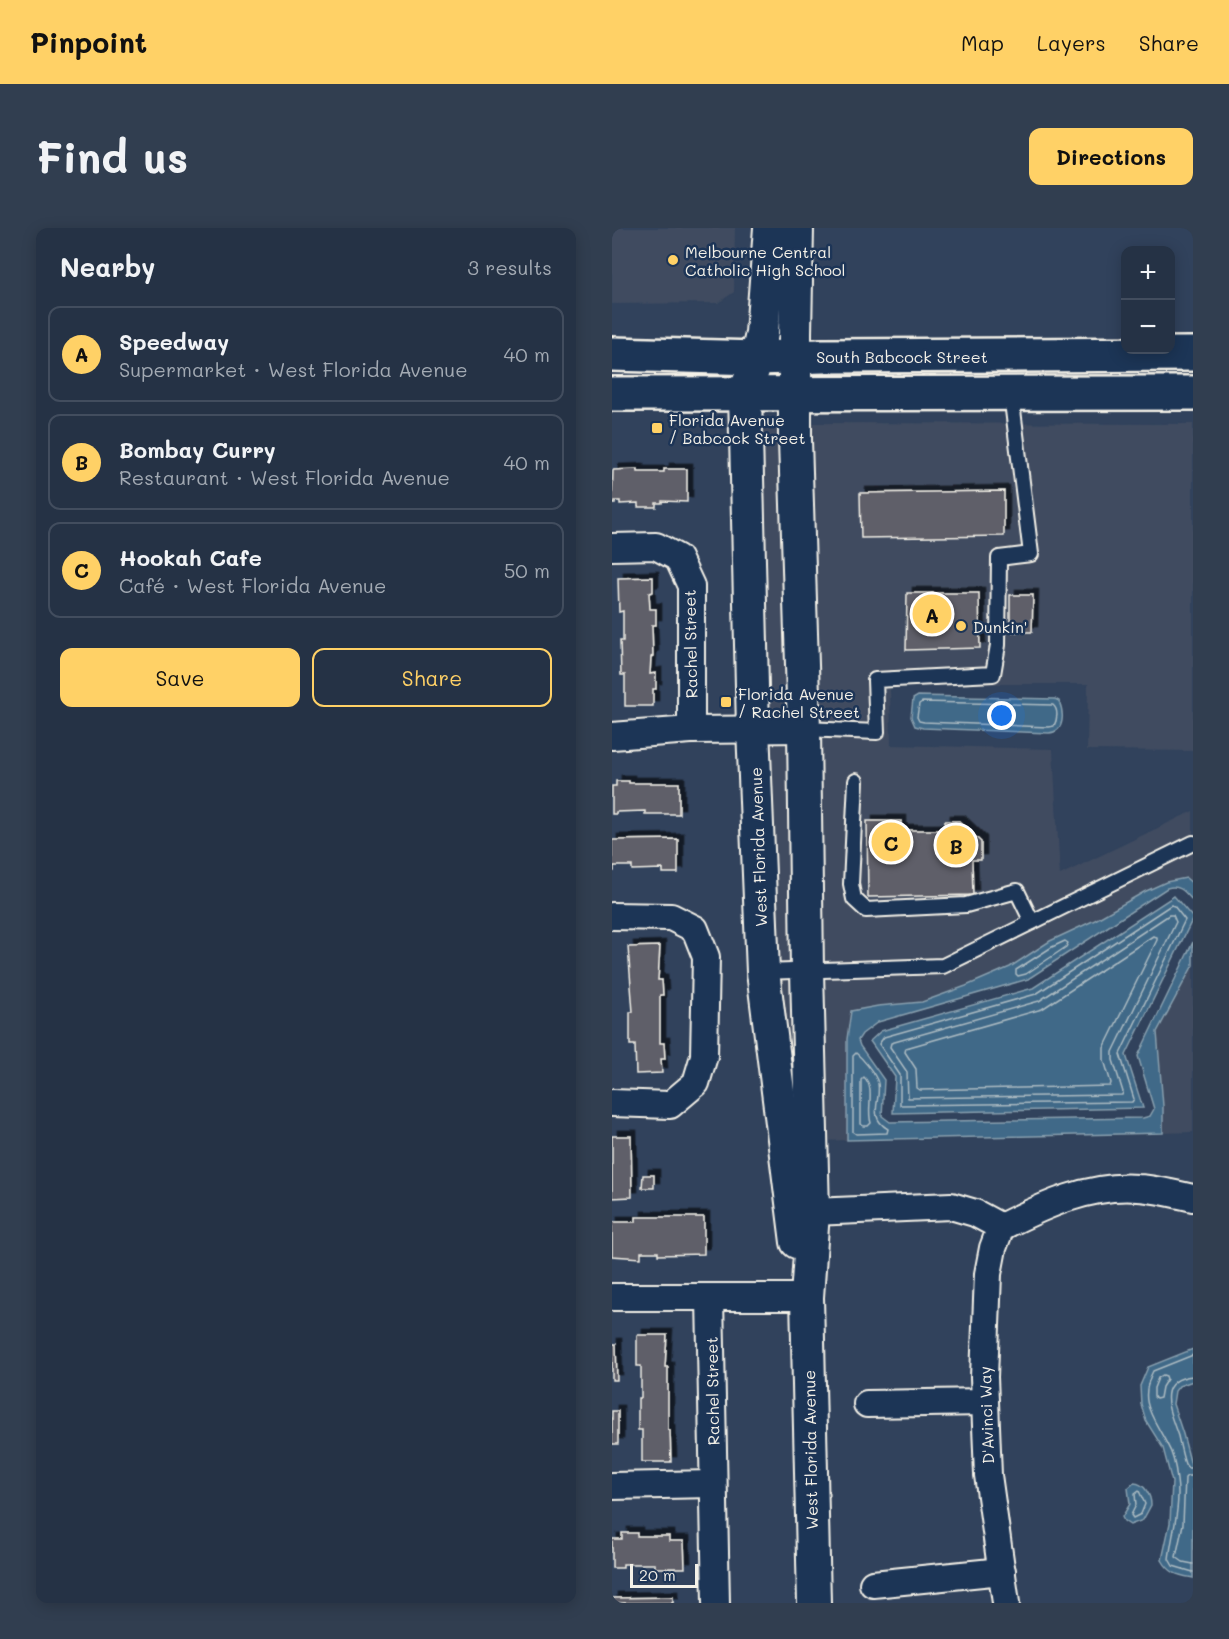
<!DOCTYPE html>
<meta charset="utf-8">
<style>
:root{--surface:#253245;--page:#313e50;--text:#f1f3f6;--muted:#a3aab3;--line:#424d5e;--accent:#ffd166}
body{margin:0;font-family:Mali,sans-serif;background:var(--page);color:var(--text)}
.controls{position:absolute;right:18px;top:18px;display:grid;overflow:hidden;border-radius:12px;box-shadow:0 3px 15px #0003}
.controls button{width:54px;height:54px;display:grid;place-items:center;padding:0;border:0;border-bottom:2px solid var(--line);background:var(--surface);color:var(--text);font:30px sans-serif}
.scale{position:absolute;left:18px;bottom:15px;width:68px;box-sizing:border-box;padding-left:6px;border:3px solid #f4f1e8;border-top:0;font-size:16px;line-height:21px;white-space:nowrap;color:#f4f1e8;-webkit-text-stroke:4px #1d3557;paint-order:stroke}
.you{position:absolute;left:390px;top:488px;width:21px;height:21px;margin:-15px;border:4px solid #fff;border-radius:50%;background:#1a73e8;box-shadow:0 0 0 9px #1a73e833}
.badge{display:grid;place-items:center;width:39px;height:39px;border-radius:50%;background:var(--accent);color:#111;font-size:20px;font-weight:700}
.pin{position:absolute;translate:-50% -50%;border:3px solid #fff;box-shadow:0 2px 6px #0006}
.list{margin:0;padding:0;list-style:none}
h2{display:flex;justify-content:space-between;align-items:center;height:78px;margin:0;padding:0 24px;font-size:26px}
h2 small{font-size:20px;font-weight:400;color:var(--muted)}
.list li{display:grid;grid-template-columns:39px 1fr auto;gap:18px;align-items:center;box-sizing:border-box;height:96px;margin:0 12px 12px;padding:0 12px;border:2px solid var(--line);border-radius:12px}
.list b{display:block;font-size:22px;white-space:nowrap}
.list p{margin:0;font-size:20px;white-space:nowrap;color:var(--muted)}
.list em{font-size:20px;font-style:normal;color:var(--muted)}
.actions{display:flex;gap:12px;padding:18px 24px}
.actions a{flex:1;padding:14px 0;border:2px solid var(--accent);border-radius:12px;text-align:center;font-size:21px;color:var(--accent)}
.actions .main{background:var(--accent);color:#111}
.map{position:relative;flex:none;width:581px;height:1375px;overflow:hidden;border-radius:12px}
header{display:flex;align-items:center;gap:36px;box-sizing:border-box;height:84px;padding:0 30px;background:var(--accent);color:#111}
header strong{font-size:28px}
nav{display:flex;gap:33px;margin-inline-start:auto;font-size:21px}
.intro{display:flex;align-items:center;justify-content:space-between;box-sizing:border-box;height:144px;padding:0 36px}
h1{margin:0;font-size:42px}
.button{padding:15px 27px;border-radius:12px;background:var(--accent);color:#111;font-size:21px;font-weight:700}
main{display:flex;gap:36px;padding:0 36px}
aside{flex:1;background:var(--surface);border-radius:12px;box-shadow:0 3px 15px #0003}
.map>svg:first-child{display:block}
.built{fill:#3f4b60}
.water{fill:#406988;stroke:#889fae;stroke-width:1.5}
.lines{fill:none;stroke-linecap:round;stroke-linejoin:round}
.shore{stroke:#acbbc2;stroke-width:1.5}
.building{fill:#5f5f69;stroke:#f4f1e8;stroke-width:1.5;filter:url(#shadow)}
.service-casing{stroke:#f4f1e8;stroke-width:18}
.minor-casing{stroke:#f4f1e8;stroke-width:30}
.tertiary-casing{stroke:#f4f1e8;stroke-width:36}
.secondary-casing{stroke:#f4f1e8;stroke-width:38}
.service{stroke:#1d3557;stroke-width:14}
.minor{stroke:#1d3557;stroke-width:26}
.tertiary{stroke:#1d3557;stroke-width:32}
.secondary{stroke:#1d3557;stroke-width:33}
.poi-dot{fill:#ffd166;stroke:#1d3557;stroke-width:2}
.labels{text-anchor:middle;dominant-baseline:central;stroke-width:5;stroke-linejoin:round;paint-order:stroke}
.poi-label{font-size:16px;fill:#f4f1e8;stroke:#1d3557;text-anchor:start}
.street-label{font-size:16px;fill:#f4f1e8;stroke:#1d3557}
</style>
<header>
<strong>Pinpoint</strong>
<nav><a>Map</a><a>Layers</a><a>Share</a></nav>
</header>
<div class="intro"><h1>Find us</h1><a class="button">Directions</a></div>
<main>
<aside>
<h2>Nearby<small>3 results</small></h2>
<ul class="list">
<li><span class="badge">A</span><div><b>Speedway</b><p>Supermarket · West Florida Avenue</p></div><em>40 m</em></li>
<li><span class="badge">B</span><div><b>Bombay Curry</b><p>Restaurant · West Florida Avenue</p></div><em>40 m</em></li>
<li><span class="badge">C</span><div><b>Hookah Cafe</b><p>Café · West Florida Avenue</p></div><em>50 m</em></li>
</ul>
<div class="actions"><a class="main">Save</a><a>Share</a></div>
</aside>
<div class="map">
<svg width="581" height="1375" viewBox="0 0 581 1375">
<defs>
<filter id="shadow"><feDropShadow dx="5.5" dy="-5.5" stdDeviation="0" flood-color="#0009"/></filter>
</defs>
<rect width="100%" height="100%" fill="#31425c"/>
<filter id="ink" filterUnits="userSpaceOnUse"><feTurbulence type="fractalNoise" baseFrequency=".0167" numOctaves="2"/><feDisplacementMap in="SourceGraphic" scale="12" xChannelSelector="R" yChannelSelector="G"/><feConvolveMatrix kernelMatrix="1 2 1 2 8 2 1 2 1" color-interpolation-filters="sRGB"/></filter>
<g filter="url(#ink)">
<!-- built -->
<g class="built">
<path d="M0,0H123L122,64L106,75L0,76Z"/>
<path d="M147,195H170L186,913L164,746Z"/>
<path d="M197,195L581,196V523L475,522L476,456H278L279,517L441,521L448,647L581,583V656L574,650L554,654L483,692L438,713L398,739L353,758L310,774L266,778L239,783L235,811V912L212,913Z"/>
<path d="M581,737V904L551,905V878L545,804Z"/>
</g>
<!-- water -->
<g class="water">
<path d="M306,468L443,471L447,473C452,485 453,504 437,505L311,500L303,498L299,489L301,471Z"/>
<path d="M574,650L581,656V673C573,664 568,656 555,660L416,751L266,794L250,806L246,812L248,818L272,852L270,888L278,894L531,890L538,888L542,881L526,828L581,714V737L545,804L551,878V905L235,912V811L239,783L266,778L310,774L354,758L398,739L438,713L483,692L532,664L554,654Z"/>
<path d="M562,668L581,690L514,827L531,880L281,885L283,849L258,813L269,803L421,760Z"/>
<path d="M581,1121V1153L567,1158L563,1163L561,1176L571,1206L581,1245V1350C566,1347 558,1346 550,1332L558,1295L560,1254L551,1220L534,1193L529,1176L528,1158L536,1139Z"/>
<path d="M522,1255C532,1255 539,1267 539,1277L531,1292L518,1297L512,1293L510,1289L518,1276L516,1260Z"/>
</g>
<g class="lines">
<!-- shore -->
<g class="shore">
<path d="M310,474L441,477C447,482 445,492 442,498L437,499L312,494L307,493L305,489L307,476Z"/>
<path d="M559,677L562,678L573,692L508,826L522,871L520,874L288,877V847L267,816L272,809L424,766Z"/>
<path d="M557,687H561L564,694L501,824V832L511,864L510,867L296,870L295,844L278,819L279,815L427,773Z"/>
<path d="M541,708L545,709V712L492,820V832L499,855L498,858L308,862L305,860L304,841L293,824L294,820L430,781Z"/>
<path d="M453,713L456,715L454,719L414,746L406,748L404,746V742L440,719Z"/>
<path d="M244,825C251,831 261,843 265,852C272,869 253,888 276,901L275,905L244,906L241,904V828Z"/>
<path d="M252,849C264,861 254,880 259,895L256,898H251L249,896V852Z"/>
<path d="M581,1127L541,1143C525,1174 542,1190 555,1216C561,1226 564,1241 565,1252C569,1278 560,1306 557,1331L561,1338L581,1344"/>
<path d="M551,1147L554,1148L555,1151L550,1159L548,1170L544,1171L542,1169V1160L546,1150Z"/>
<path d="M581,1148C541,1152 558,1184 566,1208C568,1217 570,1227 573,1236L576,1240H581"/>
<path d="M581,1248H575L573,1250L571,1296L564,1329L571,1334L581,1336"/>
<path d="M527,1263L533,1276L529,1286L521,1290L519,1287L524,1277L523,1266Z"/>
</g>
</g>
<!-- building -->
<g class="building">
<path d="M26,241V244H52V241H75V274L50,273V275H44V279H26V275L8,276V273H3V276H0L1,242Z"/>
<path d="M392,263V308L249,310L248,265Z"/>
<path d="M41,349V364L37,365L38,381H44V397H40L41,428L39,429L38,446L44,445V461H41V478H13V447H9L8,413H11V383L7,384L6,350Z"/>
<path d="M295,365H367L368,420L294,422Z"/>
<path d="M398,367H421L420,404H398Z"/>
<path d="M4,553H17V555H67V586H33V583L4,584V586H0V558H4Z"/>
<path d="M255,593H289V602H332L333,593H347L369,614V632H360L361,667L256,669Z"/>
<path d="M66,611V645H51V641L20,642V638H2V643H0V612Z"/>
<path d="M48,718L46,752H50L51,767H48V815H52L53,831H49L50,845L24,846L23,817H18V784H21L16,719Z"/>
<path d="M0,908H19L20,969L0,970Z"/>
<path d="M31,947H42V960H30Z"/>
<path d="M24,989H92V1026L46,1027V1024H29V1030L0,1028V994H24Z"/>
<path d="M25,1107H55L53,1139H56V1202H58L59,1234H30V1202H26V1170H29V1138H25Z"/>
<path d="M0,1116H4L5,1152H0Z"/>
<rect x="0" y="1183" width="6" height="33"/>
<path d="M10,1305H25V1308H57V1313H72L73,1340H43V1336H11V1340H0V1311H10Z"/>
<path d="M61,1369V1375H0V1370Z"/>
</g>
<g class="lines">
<!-- service casing -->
<g class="service-casing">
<g id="service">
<path d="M192,501L265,504L263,452L381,446L386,417L387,330L419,326L399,166"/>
<path d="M244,553L239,656L242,671L254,682L354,677L405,663L420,694"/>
<path d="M151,744L331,738L581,615"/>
</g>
</g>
<!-- minor casing -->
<g class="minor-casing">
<g id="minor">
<path d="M0,319L44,318L66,330L79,358V502"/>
<path d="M0,508L79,502L192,501"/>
<path d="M0,688L59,689L83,701L94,729L92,828L84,855L58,877L0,875"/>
<path d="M201,984L339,978L363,985L389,999"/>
<path d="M0,1069H195"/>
<path d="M98,1069L104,1375"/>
<path d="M255,1176L373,1174"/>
<path d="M0,1258L101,1256"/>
<path d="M261,1356L390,1343"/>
<path d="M394,1375L376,1247L372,1149L376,1046L381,1020L389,999C431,978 478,956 526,960C544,961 563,966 581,970"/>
</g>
</g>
<!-- tertiary casing -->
<g class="tertiary-casing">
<g id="tertiary">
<path d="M158,0L150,105L145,130L133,166L141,500L151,744L185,1014"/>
<path d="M185,0L183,105V212L192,501L195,743L201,984L195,1069L202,1375"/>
</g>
</g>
<!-- secondary casing -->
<g class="secondary-casing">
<g id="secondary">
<path d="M0,126L145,130L211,128L581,126"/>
<path d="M0,166L581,165"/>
</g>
</g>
<!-- service -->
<use href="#service" class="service"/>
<!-- minor -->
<use href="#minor" class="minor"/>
<!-- tertiary -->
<use href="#tertiary" class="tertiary"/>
<!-- secondary -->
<use href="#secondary" class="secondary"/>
</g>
</g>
<!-- markers -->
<g class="poi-dot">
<circle cx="61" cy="32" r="6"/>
<rect x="39" y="194" width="12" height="12" rx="3"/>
<circle cx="349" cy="398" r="6"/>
<rect x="108" y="468" width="12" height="12" rx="3"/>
</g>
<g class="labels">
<!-- poi labels -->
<g class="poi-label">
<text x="73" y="23">Melbourne Central<tspan x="73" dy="18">Catholic High School</tspan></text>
<text x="57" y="191">Florida Avenue<tspan x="57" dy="18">/ Babcock Street</tspan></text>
<text x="361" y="398">Dunkin'</text>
<text x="126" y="465">Florida Avenue<tspan x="126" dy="18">/ Rachel Street</tspan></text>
</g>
<!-- street labels -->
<g class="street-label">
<text x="290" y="128">South Babcock Street</text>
<text transform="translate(78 416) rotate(-91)">Rachel Street</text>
<text transform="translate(146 619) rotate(-92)">West Florida Avenue</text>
<text transform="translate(100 1163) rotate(-91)">Rachel Street</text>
<text transform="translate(374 1187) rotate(-92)">D'Avinci Way</text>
<text transform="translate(198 1222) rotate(-91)">West Florida Avenue</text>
</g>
</g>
</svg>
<div class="controls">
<button>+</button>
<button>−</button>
</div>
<div class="scale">20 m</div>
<div class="you"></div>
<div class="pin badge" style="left:320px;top:386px">A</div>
<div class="pin badge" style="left:344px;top:617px">B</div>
<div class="pin badge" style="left:279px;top:614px">C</div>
</div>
</main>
